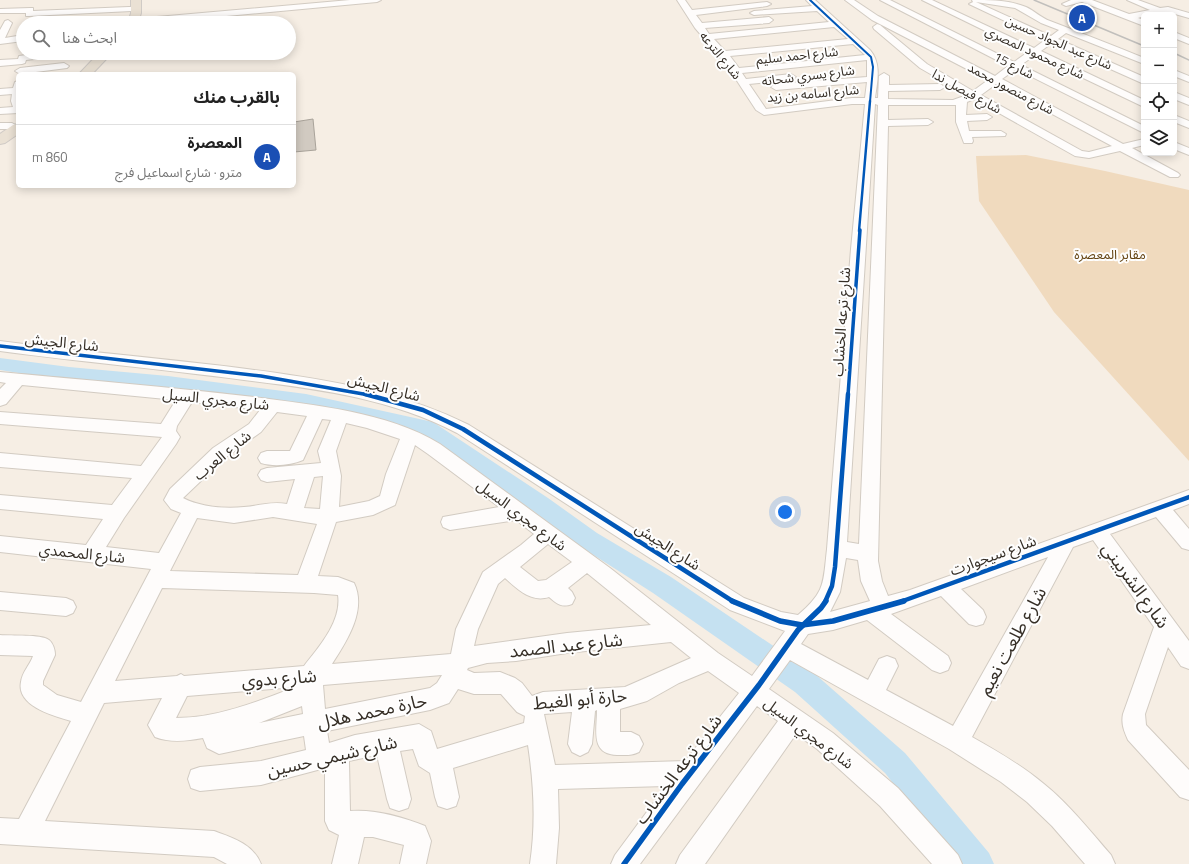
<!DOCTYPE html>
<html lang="ar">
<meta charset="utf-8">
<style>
:root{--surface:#fff;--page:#f2f2f2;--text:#222;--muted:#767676;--line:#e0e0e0;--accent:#797269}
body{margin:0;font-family:"Titillium Web","Noto Sans Arabic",sans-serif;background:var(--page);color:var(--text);direction:rtl}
.controls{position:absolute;right:12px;top:12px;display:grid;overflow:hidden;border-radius:6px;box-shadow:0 2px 10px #0003}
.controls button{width:36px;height:36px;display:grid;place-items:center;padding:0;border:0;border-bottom:1px solid var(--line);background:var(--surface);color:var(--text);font:20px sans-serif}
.you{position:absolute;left:785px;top:512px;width:14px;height:14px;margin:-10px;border:3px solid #fff;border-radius:50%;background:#1a73e8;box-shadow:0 0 0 6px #1a73e833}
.badge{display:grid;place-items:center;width:26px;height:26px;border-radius:50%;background:var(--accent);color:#fff;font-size:13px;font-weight:700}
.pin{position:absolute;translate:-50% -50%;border:2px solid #fff;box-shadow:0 1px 4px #0006}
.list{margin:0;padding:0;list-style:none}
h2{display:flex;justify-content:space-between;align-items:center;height:52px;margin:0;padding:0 16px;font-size:17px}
h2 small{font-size:13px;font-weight:400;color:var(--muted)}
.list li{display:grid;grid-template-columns:26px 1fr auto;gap:12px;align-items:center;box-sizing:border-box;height:64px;padding:0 16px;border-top:1px solid var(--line)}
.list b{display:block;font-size:15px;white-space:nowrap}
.list p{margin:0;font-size:13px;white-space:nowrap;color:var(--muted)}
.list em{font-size:13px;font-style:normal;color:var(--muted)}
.icon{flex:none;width:22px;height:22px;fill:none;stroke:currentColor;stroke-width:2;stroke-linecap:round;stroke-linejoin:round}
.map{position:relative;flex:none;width:1189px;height:864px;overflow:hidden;direction:ltr}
.search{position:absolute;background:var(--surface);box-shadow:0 2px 10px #0003;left:16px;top:16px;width:280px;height:44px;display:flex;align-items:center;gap:10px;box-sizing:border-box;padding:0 14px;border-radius:22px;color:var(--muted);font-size:15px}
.panel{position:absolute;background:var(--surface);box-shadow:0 2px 10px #0003;left:16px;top:72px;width:280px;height:116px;border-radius:6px;direction:rtl}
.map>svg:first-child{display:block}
.green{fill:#f0dabe}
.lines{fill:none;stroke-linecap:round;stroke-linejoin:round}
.river{fill:#c5e1f1;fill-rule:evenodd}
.building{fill:#d1cac1;stroke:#a9a39a}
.minor-casing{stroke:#d2cbc2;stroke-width:2}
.highway-casing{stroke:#d0cbc6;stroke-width:2}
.minor{fill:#fefcfb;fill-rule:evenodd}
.highway{fill:#eae1d4;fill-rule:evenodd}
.rail{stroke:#c1bfbc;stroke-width:1.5}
.cycleway-far4-casing{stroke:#fefefe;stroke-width:3.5}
.cycleway-far3-casing{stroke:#fefefe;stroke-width:4}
.cycleway-far2-casing{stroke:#fefefe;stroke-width:5.5}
.cycleway-far1-casing{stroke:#fefefe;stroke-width:7}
.cycleway-casing{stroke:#fefefe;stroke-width:8}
.cycleway-far4{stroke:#0057b8;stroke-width:2}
.cycleway-far3{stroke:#0057b8;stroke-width:2.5}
.cycleway-far2{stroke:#0057b8;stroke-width:3.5}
.cycleway-far1{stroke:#0057b8;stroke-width:4.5}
.cycleway{stroke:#0057b8;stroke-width:5.5}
.labels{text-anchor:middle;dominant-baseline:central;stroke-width:4;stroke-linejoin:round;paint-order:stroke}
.far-street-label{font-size:13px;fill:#362f27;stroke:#fefefe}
.far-park-label{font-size:13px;fill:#654514;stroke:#fefefe}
.street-label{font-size:15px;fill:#362f27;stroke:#fefefe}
.near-street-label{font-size:18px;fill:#362f27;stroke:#fefefe}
</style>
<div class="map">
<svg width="1189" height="864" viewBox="0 0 1189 864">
<rect width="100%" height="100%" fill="#f6eee4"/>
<!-- green -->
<path class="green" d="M1026,155L1105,171L1189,190V461L1054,312L979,201L976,156Z"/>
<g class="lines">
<!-- river -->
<path class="river" d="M0,358L69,367L168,376L306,394L433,422L548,498L597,533L671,577L815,674L905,753L989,853L994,864H957L885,773L795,692L653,593L581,547L532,510L420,433L306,408L259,401L168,390L69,381L0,370Z"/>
</g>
<!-- building -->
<path class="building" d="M313,119L316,150L294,152V122Z"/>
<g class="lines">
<!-- minor casing -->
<g class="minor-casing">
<g id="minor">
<path d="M350,0H381L377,2L151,23L130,22L134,19Z"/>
<path d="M677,0H685L692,10L767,2L771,4L767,6L696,15L702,23L769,17L773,20L769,23L705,28L709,34L829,22L817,11L754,15L750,13L754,11L812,6L806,0H815L870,50C882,64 877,82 875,98H878L879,76L884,73L889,76V85L940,84L945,87L940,90L888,91V99L953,100L967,95L920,68L874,29L873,27L877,24L880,25L927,64L973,91L988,80L872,20L845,0H854L878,16L995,76L1008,66L880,0H890L1014,62L1028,52L922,0H932L1034,48L1045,40L969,4L973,2L972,0C991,0 1009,0 1026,7C1035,11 1041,18 1050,21C1081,33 1113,45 1144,58V64L1066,33L1058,39L1144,77V84L1052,43L1041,51L1144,100V107L1035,55L1021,65L1144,126V133L1016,69L1002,79L1123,144L1144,139V145L1132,148L1178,173L1180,175L1178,177H1170L1120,151L1089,158L1075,156L974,99L967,102L966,115L987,114L992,117L987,120L967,121L969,131H1001L1006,134L1005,136L972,137L973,141L972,143H964L956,122V105H888V120L928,119L933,122L928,125L888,126L878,561L882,581L888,596L910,590L1189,490V504L1173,510L1189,529V550L1182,548L1156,517L1110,534L1189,641V669L1181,666L1168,647L1145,714L1146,725L1189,770V800L1180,797L1128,740C1124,731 1121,724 1123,714L1154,627L1093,540L1073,547L972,737C997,751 1021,765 1044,784C1069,804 1090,831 1111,855L1115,864H1085L1052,826L1027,802L1001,782L949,749L790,660L769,689L833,733L898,788L958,855L962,864H932L880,806L817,749L796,734L705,864H676L680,855L778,721L757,706L640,864H611L615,855L666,786L558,789L559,828L556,864H530C536,824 534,785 528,745L453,768L459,797L456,806L447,809L438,806L435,797L430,773L419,766L413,749L400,751L411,799L408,808L399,811L390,808L387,799L377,755L349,761L350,811C374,809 403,817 425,826L431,841L426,864H400L404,845L373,837H364L358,864H332L339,835L329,830L325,821V768L261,785L200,791L191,788L188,779L191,770L200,767L261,761L306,750L304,736L219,754L207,748L203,738C187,741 170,743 155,737L148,725L162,698L104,703L45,821L214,831C233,838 253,844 261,864H227L214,857L0,844V818L19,819L71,721C54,716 16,706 21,682C22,672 30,665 33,656L0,655V635C11,636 41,634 49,640C53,643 55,650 55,655L43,681V685L57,695L81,702L151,569L0,552V536L86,545L103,519L0,509V495L112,505L132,478L0,467V453L141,466L162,437L0,424V412L161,424L176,400L22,385L6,404L0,406V389L6,383L0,382V372C85,380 169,387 254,397C314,405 388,412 440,444L610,568L718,653L752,676L785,631L730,610L457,433C390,398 318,389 244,380C163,369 81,362 0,351V341C92,353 185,360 277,373C344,383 408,394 469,425L744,598L781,612L798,615C826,591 823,583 827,549L851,249L865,104H852L764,115L756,110L726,64L695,28ZM976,2L1015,8L1041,23L1059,30L1051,36ZM834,27L848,39L725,51L714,39ZM853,44L865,55L739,68L730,56ZM867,60V77L776,84L771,87L776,90L867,82L865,98H852L766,109L749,84L791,80L796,77L791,74L746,79L742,73ZM996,84L1112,146L1089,152L1082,151L981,95ZM875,104L878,105L859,544L847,542ZM192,402L260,410L249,424L213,448L170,489L164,500L171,509L181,513L159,553L106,547L124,518L176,444L180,437L176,431L177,426ZM277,412L307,416L290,451H267L261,453L258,458L261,463C274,467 291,465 303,460L322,419L331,420L318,451L321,463L267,468L261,470L258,475L261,480L267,482L295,479L287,504C271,501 259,506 244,507C225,509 200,507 183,498L225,458L261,432ZM346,423L367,428L400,439L386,474L380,496L369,501L339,507L341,476L336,451ZM415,445L428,454L499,507L443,517L441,522L443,527L450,530L516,520L534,534L521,545L483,572L456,629L451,654L332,664C347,641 367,610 354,583L338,577L318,576L336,522L373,515L395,505ZM323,476L320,509L304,508L314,477ZM273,517L317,524L298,575L170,571L197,518L234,523ZM548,544L572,562L546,580L538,581L520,567ZM1048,557L953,726L886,690L898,666L895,659L887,656L879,659L868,680L801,644L808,634L833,630L867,620L932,670L940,673L948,670L951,663L948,656L891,614L941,596L969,624L976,626L983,624L986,617L983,610L961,589ZM846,558L858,560L861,581L870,601L830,612L840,592ZM587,573L651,625L567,633L474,646L478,629L498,584L505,578C517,589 531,603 549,597C557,604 562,608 572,604L575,598L572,592L568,588ZM162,588L314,593L338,595C342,621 319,647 304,666L184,676L181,674L177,676L115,681ZM671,642L691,658L625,687L543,692L532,696L522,683L515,678L500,672L474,673L467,670L468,668L487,663L516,661L567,653ZM708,671L739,693L685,761L555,765L544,714L572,712L568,744L572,752L580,756L588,752L592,744L595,711L597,710C597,730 590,754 617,755C626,755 631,756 639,752L643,744L639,736L631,732H620V709L647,701L679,683ZM442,675L437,683L430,688L325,709L323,685ZM295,687C257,702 217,718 176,718L187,696ZM458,689L474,694H501L517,712L525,716L524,723L437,749L431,731L419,724L355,735L329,743L327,731L430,710L449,703ZM302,706L303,714L259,723Z"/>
<path d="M1071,0H1092L1129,14L1150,10L1127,0H1138L1160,8L1168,7L1189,13V18L1168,12L1144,15V16L1138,18L1144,20V26L1082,2L1066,6L1062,4Z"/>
<path d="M129,7H132V11L29,16H26V13H0V9L30,8H33V11Z"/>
<path d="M8,20L12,23L5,38L23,35V41L0,44V30L5,21Z"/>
<path d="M1174,32L1189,38V44L1174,38Z"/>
<path d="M41,53H91C85,58 67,59 60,56L26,60L25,63L22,64L0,66V60L18,59L19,56Z"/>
<path d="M64,63L69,66L67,68L20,74L15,71L20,68Z"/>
<path d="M1174,70L1189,76V82L1174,76Z"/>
<path d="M18,81V113L0,114V108L13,107L11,101L12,94L0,95V89L13,88L15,82Z"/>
<path d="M1174,92L1189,98V105L1174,99Z"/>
<path d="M1174,115L1189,121V128L1174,122Z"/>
<path d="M0,123H12L17,126L12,129H0Z"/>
<path d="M1174,142L1189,148V155L1174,149Z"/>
<path d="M0,592L66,598L73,601L76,607L73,613L66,616L0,610Z"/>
</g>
</g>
<!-- highway casing -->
<g class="highway-casing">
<g id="highway">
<path d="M131,0H141V13L138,23H128L131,13Z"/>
<path d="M99,53H112L92,74H79Z"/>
<path d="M18,124V134L5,143L0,144V134L13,125Z"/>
</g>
</g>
<!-- minor -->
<use href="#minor" class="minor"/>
<!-- highway -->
<use href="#highway" class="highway"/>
<!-- rail -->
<g class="rail">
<path d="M1034,0L1144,46"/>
<path d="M1174,53L1189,60"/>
</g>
<!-- cycleway-far4 casing -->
<g class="cycleway-far4-casing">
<path id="cycleway-far4" d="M810,0L871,57L873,67L870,102"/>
</g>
<!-- cycleway-far3 casing -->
<g class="cycleway-far3-casing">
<path id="cycleway-far3" d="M859,231L870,101"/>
</g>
<!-- cycleway-far2 casing -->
<g class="cycleway-far2-casing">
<g id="cycleway-far2">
<path d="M0,346L261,376L369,395"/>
<path d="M848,395L860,230"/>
</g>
</g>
<!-- cycleway-far1 casing -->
<g class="cycleway-far1-casing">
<g id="cycleway-far1">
<path d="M365,394L423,410L463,429L734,602"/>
<path d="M825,602L832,586L835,567L848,394"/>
<path d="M900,602L1189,497"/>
</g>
</g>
<!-- cycleway casing -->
<g class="cycleway-casing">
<g id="cycleway">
<path d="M732,601L780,621L802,625L833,621L904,601"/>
<path d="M624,864L682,784L759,685L798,630L821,608L826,601"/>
</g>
</g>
<!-- cycleway-far4 -->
<use href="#cycleway-far4" class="cycleway-far4"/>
<!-- cycleway-far3 -->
<use href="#cycleway-far3" class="cycleway-far3"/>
<!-- cycleway-far2 -->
<use href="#cycleway-far2" class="cycleway-far2"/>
<!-- cycleway-far1 -->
<use href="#cycleway-far1" class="cycleway-far1"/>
<!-- cycleway -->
<use href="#cycleway" class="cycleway"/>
</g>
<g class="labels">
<!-- far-street labels -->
<g class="far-street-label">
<text transform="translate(1059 42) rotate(24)">شارع عبد الجواد حسين</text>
<text transform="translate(1035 52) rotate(25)">شارع محمود المصري</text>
<text transform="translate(721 55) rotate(51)">شارع الترعه</text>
<text transform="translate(797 55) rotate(-6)">شارع احمد سليم</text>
<text transform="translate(1014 65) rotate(27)">شارع 15</text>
<text transform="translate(808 75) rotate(-7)">شارع يسري شحاته</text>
<text transform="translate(1011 88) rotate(28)">شارع منصور محمد</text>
<text transform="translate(967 91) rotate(29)">شارع فيصل ندا</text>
<text transform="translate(813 93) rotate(-5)">شارع اسامه بن زيد</text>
</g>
<!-- far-park labels -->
<g class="far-park-label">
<text x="1110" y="254">مقابر المعصرة</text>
</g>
<!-- street labels -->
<g class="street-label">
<text transform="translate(841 322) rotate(-86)">شارع ترعه الخشاب</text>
<text transform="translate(62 342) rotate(6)">شارع الجيش</text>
<text transform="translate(384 387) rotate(14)">شارع الجيش</text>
<text transform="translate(216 399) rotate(6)">شارع مجري السيل</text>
<text transform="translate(222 455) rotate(-39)">شارع العرب</text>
<text transform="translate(522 515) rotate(37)">شارع مجري السيل</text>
<text transform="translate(668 546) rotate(33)">شارع الجيش</text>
<text transform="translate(82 553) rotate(6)">شارع المحمدي</text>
<text transform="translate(993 555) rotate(-20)">شارع سيجوارت</text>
<text transform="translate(809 733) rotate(37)">شارع مجري السيل</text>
</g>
<!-- near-street labels -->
<g class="near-street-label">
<text transform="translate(1136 585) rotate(54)">شارع الشربيني</text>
<text transform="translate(1012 641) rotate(-61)">شارع طلعت نعيم</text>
<text transform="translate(566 645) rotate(-6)">شارع عبد الصمد</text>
<text transform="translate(279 678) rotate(-4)">شارع بدوي</text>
<text transform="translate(580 699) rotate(-5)">حارة أبو الغيط</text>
<text transform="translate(372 711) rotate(-12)">حارة محمد هلال</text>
<text transform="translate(332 756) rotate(-13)">شارع شيمي حسين</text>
<text transform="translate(678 769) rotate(-53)">شارع ترعه الخشاب</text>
</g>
</g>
</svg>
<div class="controls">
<button>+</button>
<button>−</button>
<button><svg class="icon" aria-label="locate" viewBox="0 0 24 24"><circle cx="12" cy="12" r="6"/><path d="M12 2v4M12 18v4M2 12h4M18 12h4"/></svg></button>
<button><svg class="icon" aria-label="layers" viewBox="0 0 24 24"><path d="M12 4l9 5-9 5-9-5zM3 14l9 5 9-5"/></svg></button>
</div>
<div class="you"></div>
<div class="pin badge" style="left:1082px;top:18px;background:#1a4fb4">A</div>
<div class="search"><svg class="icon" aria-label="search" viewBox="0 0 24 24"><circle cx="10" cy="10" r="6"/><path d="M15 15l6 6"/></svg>ابحث هنا</div>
<section class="panel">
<h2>بالقرب منك<small></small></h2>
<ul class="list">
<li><span class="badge" style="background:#1a4fb4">A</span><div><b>المعصرة</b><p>مترو · شارع اسماعيل فرج</p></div><em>860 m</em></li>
</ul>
</section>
</div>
